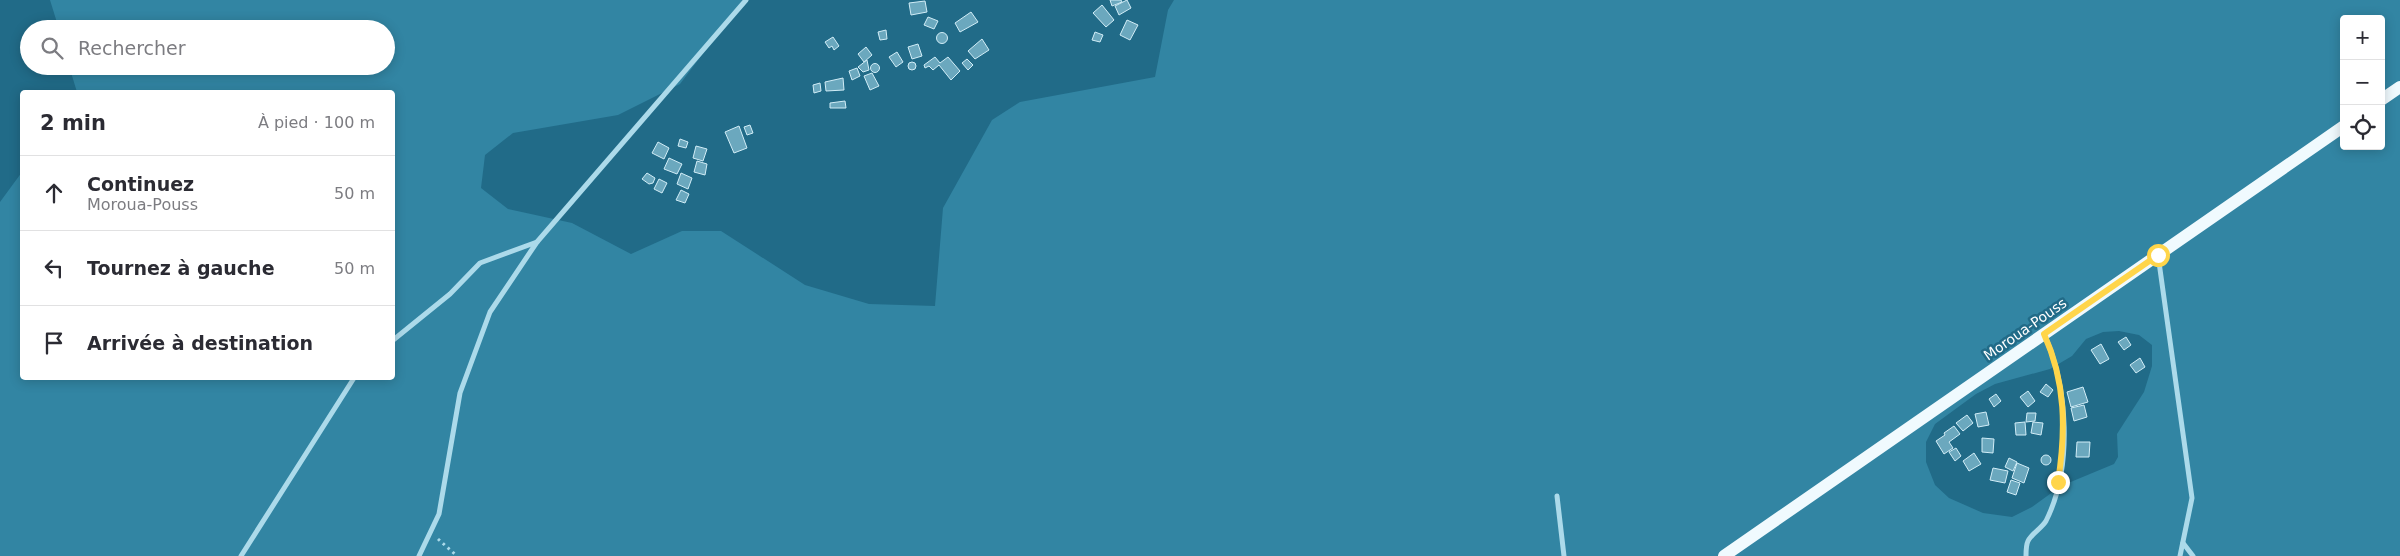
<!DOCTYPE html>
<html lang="fr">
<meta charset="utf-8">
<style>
:root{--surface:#fff;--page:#f7f7f7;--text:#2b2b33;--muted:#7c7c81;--line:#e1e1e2}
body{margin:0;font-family:"DejaVu Sans",sans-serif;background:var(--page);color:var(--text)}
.controls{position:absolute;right:15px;top:15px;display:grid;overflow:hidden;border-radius:5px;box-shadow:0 2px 12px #0003}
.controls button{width:45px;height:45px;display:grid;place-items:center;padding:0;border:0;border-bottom:1px solid var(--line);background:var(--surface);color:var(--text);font:25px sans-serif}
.stop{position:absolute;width:15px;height:15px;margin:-11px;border:4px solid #ffd54a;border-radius:50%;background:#fff}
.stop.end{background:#ffd54a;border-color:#fff;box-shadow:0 1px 5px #0008}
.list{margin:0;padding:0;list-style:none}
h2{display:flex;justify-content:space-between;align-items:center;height:65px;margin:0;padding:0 20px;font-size:21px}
h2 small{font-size:16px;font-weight:400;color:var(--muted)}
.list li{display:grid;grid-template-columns:32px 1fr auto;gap:15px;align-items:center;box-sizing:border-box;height:75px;padding:0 20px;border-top:1px solid var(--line)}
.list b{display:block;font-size:19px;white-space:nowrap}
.list p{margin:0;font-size:16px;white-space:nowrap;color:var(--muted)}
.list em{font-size:16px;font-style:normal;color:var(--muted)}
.icon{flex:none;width:28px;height:28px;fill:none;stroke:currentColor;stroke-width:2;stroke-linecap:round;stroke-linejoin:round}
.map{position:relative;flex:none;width:2400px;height:556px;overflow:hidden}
.search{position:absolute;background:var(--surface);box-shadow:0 2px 12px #0003;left:20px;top:20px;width:375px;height:55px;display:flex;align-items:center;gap:12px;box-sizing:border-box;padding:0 18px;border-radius:28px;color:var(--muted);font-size:19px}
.panel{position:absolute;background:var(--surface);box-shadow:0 2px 12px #0003;left:20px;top:90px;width:375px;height:290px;border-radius:5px}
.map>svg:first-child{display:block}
.green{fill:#3285a3;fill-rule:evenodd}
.building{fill:#6ba8be;stroke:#d1edf7}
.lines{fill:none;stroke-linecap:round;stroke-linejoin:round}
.path{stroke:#acdaea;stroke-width:3;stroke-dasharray:2.5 4;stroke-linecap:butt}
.street{stroke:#acdaea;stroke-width:5}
.primary{stroke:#f0fafe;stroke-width:12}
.route{stroke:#ffd54a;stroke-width:6}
.labels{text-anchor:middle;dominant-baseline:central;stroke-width:5;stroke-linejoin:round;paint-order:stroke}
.street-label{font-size:14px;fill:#fff;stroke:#216b88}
</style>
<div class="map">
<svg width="2400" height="556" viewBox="0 0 2400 556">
<rect width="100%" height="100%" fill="#216b88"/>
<!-- green -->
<path class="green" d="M50,0H743L680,84L618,115L513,133L485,155L481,188L508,209L572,223L631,254L682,231H721L805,285L869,304L935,306L943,208L992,120L1020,102L1155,77L1168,10L1174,0H2400V556H0V202L22,172V378H392V92H77L69,66H386V29H59ZM2344,19H2381V146H2344ZM2119,331L2139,335L2152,345V366L2144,392L2117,434L2118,457L2114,464L2061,486L2032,507L2012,517L1983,513L1949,498L1935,485L1926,462V442L1935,424L1976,394L1995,384L2050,369L2072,356L2086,339L2103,332Z"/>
<!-- building -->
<g class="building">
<path d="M1110,0H1121L1122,2L1112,6Z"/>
<path d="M1127,0L1131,8L1119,15L1115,6Z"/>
<path d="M925,1L927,12L911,15L909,3Z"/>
<path d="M1102,5L1114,20L1106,27L1093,13Z"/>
<path d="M971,12L978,22L960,32L955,23Z"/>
<path d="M928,17L938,21L934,29L924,25Z"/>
<path d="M1127,20L1138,25L1130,40L1120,35Z"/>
<path d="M886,30L887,39L880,40L878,32Z"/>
<path d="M1095,32L1103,35L1100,42L1092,40Z"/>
<circle cx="942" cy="38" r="5.5"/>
<path d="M833,37L839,46L834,50L832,46L829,48L825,42Z"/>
<path d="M982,39L989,50L975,59L968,51Z"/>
<path d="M918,44L922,56L912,59L908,47Z"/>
<path d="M866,47L872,55L864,62L858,54Z"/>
<path d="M897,52L903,62L896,67L889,57Z"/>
<path d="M935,57L940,63L948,57L960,71L951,80L939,65L933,70L929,66L925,68L924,65Z"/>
<path d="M967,59L973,65L968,70L962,63Z"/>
<path d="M867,60L869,70L863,72L858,67Z"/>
<circle cx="912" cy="66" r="4"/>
<circle cx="875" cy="68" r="4.5"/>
<path d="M857,68L860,76L852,80L849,71Z"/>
<path d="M872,73L879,86L870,90L864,76Z"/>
<path d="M843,78L844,90L826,91L825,82Z"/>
<path d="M820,83L821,91L814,93L813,85Z"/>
<path d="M845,101L846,108H830V103Z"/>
<path d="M750,125L753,133L747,135L744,127Z"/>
<path d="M739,126L747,148L734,153L725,132Z"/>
<path d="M680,139L688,142L686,148L678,146Z"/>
<path d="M658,142L669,148L664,159L652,153Z"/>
<path d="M696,146L707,149L703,161L693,158Z"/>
<path d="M669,158L682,164L677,174L664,169Z"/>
<path d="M697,161L707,164L705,175L694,172Z"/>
<path d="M647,173L655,178L653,183L649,184L642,179Z"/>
<path d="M681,173L692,178L688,189L677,184Z"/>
<path d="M659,179L667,183L662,193L654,189Z"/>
<path d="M681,190L689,194L685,203L676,200Z"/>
<path d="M2126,337L2131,345L2124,350L2118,342Z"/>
<path d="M2101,344L2109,359L2100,364L2091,350Z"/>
<path d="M2140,358L2145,367L2136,373L2130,365Z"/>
<path d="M2046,384L2053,390L2048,397L2040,392Z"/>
<path d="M2083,387L2088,402L2071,407L2067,392Z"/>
<path d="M2028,391L2035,401L2028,407L2020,397Z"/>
<path d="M1996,394L2001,401L1994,407L1989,399Z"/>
<path d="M2084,405L2087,417L2074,421L2071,408Z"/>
<path d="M1986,412L1989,425L1978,427L1975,414Z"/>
<path d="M2027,413H2036L2035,421L2026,422Z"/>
<path d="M1967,415L1973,423L1963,431L1956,423Z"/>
<path d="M2025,422L2026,435H2016L2015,423Z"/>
<path d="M2033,422L2043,423L2041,435L2031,433Z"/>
<path d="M1954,426L1960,434L1949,442L1953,448L1944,454L1936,441L1945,435L1944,433Z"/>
<path d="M1982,438L1994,439L1993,453L1982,452Z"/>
<path d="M2077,442H2090L2089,457H2076Z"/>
<path d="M1956,448L1961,456L1955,461L1949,452Z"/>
<path d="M1974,453L1981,464L1969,471L1963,461Z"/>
<circle cx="2046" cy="460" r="5"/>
<path d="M2009,458L2017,462L2013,471L2005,467Z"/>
<path d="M2017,463L2029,468L2024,483L2012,478Z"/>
<path d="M1993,468L2008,471L2005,483L1990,480Z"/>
<path d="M2011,480L2020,483L2016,495L2007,492Z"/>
</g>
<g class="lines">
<!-- path -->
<path class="path" d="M438,539L457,556"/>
<!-- street -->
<g class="street">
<path d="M2158,255L2192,498L2180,556"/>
<path d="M392,341L450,294L480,263L537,242"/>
<path d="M1557,496L1564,556"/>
<path d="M2183,543L2193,556"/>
<path d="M241,556L354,378"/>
<path d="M419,556L439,514L460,393L490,312L537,242L746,0"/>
<path d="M2026,556C2026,552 2026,545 2028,541C2032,533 2042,528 2046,521C2073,467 2068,387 2044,334"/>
</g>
<!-- primary -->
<g class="primary">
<path d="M2381,100L2400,87"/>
<path d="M1724,556L2344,126"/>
</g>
</g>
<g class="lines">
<!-- route -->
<path class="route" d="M2058,482C2066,431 2066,382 2044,334L2158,255"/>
</g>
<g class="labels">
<!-- street labels -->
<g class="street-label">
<text transform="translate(2025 329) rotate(-35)">Moroua-Pouss</text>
</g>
</g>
</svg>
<div class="controls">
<button>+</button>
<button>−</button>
<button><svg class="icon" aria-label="locate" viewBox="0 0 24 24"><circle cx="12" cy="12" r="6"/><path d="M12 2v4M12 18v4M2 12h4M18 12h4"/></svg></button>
</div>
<div class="stop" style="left:2158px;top:255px"></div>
<div class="stop end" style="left:2058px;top:482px"></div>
<div class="search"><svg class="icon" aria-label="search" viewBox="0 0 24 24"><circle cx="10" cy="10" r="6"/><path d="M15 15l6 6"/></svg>Rechercher</div>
<section class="panel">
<h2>2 min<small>À pied · 100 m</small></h2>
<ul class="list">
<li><svg class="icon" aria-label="ahead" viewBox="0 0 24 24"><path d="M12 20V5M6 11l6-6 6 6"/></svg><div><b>Continuez</b><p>Moroua-Pouss</p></div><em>50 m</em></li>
<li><svg class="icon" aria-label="left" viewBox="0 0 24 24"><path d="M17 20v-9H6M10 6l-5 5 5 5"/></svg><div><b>Tournez à gauche</b></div><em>50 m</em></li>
<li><svg class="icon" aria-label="arrive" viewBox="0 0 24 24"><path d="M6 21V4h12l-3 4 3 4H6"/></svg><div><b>Arrivée à destination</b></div></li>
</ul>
</section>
</div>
